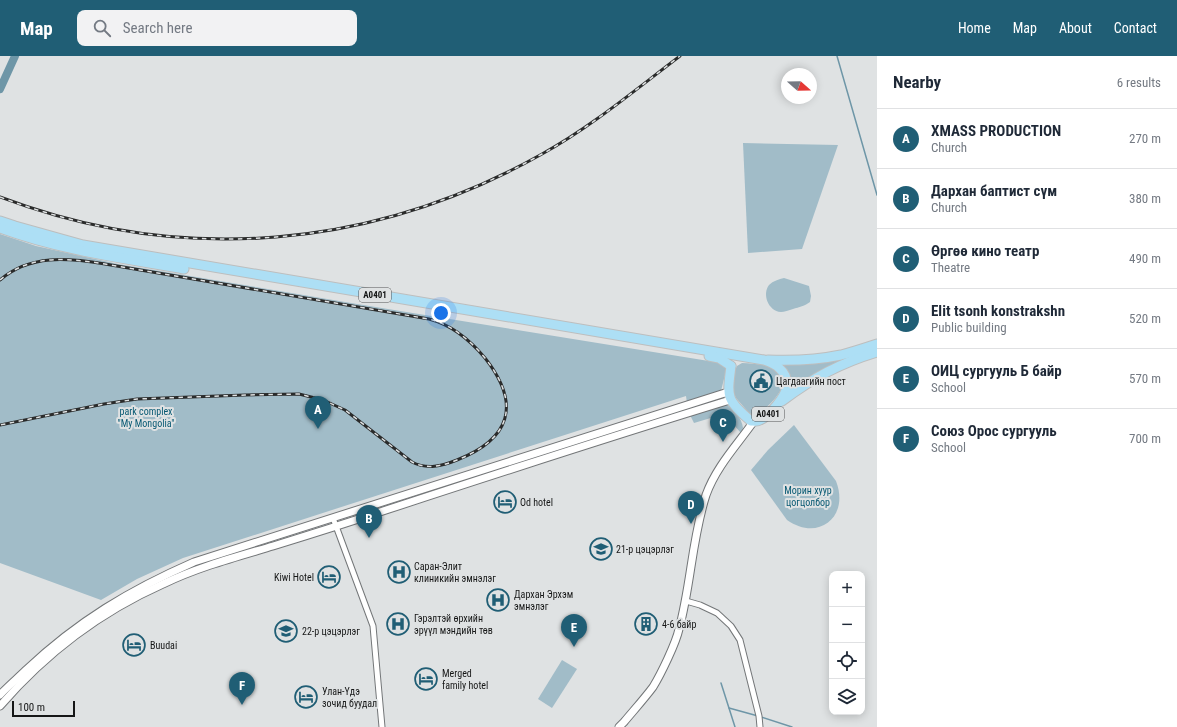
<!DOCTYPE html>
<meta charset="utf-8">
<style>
:root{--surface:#fff;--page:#f2f2f3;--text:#1f2937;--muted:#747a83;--line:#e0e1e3;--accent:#205e75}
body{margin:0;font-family:"Roboto Condensed",sans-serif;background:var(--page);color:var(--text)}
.controls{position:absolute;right:12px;bottom:12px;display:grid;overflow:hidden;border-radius:8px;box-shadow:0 2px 10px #0003}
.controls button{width:36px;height:36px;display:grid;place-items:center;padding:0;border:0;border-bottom:1px solid var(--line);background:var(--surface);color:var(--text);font:20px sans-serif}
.compass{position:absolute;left:781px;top:12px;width:36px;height:36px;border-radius:50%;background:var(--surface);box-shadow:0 2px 10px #0003;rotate:110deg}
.scale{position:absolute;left:12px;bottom:10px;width:63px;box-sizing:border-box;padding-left:4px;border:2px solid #151616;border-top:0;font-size:11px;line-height:14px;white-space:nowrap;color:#151616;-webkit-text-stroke:3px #dfe2e3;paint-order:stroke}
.you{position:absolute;left:441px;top:257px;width:14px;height:14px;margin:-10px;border:3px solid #fff;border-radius:50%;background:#1a73e8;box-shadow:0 0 0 6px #1a73e833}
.badge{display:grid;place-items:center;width:26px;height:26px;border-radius:50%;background:var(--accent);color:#fff;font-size:13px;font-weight:700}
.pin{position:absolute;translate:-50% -33px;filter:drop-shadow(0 1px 2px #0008)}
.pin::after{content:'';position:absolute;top:21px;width:14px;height:12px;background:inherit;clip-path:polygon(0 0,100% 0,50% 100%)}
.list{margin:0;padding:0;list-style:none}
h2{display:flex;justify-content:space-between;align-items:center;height:52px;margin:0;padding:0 16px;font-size:17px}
h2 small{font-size:13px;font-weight:400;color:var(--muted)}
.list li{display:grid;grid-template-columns:26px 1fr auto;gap:12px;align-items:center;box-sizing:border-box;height:60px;padding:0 16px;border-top:1px solid var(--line)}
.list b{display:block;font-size:15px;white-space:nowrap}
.list p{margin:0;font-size:13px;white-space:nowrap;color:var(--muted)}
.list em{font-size:13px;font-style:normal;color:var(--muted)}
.icon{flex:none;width:22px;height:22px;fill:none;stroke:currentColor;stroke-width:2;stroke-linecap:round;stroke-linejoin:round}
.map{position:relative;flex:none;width:877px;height:671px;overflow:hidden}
header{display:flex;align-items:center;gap:24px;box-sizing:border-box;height:56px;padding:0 20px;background:var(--accent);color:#fff}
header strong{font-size:19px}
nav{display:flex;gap:22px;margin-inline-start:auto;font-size:14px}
.search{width:280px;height:36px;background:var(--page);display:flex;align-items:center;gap:10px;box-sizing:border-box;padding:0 14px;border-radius:8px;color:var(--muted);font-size:15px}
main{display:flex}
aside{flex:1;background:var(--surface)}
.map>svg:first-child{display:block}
.green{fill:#a1bcc8}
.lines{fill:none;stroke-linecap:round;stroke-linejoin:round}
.stream{stroke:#6e96a7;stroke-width:1.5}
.river{stroke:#6e96a7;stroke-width:8}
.street-casing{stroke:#737678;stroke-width:7}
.secondary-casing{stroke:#737678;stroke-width:9}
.highway-casing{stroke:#bdbebe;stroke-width:11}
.street{stroke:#fff;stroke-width:5}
.secondary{stroke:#fff;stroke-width:7}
.highway{stroke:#addff5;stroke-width:9}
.rail-casing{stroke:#2a2b2b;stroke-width:3}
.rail{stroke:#dfe2e3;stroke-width:1.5;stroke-dasharray:4.5;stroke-linecap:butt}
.labels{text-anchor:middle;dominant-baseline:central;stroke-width:4;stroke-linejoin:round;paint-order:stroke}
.shield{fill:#dfe2e3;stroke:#525354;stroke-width:1}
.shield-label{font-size:9px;font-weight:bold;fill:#151616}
.poi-label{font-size:10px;fill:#151616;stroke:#dfe2e3;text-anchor:start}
.park-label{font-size:10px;fill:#075973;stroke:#dfe2e3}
</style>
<header>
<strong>Map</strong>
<div class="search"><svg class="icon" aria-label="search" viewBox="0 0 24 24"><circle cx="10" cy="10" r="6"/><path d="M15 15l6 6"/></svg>Search here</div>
<nav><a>Home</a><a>Map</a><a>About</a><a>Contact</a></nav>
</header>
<main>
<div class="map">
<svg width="877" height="671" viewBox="0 0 877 671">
<rect width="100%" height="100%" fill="#dfe2e3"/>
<!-- green -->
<g class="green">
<path d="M743,87L838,89L802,193L748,197Z"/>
<path d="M0,178L36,190L118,208L357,248L715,306V303L727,311L721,335L687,347L686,340L183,502L137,523L101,544L0,507Z"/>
<path d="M784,222L809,230L811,240L810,246C805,250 799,251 793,253C789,254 784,256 781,256C768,255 762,238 769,229C773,225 779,223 784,222Z"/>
<path d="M870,294L793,333C787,327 789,317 784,310L785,307Z"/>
<path d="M742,307C755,308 775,307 780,322C782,327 782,333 779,337C774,345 766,352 759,358L752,359L749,357L736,342L733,335L735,314L737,310Z"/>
<path d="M725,348C733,352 742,362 743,372L741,377L724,358L694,367L690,359Z"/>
<path d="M794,369L836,425C850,461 818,486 787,464L751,414L768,394Z"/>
<path d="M562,604L577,613L552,652L538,643Z"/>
</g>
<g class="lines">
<!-- stream -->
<g class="stream">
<path d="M837,0L877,139"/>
<path d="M721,627L735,671"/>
<path d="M729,652L758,660"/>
<path d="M761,661L792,671"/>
</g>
<!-- river -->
<path class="river" d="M0,33L15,0"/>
<!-- street casing -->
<g class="street-casing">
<g id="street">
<path d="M333,462L373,570L382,671"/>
<path d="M686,545L700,549L717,557L731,570L740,584L759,660L760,671"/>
</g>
</g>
<!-- secondary casing -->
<g class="secondary-casing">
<g id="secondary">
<path d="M0,639C8,630 18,622 26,614C78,565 130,534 194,506L728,336"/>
<path d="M0,650C45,598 100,556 163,528C198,511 236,501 273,490C312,478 350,466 389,453C502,416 616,379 730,344"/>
<path d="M619,671L624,666C634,654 644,643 653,631C661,618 676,587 679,573C691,529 692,482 706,439C716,411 737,389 754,365"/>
</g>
</g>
<!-- highway casing -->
<g class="highway-casing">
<g id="highway">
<path d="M0,165L15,170L83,189L764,304C770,306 776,308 780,313C785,317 787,324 787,330C786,341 769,360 760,364C757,366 754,365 751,365C726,344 727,341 731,310"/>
<path d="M0,172C59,194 122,202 184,213"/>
<path d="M709,300L719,302L731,310"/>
<path d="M768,304C793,305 817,304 841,299C853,296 865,292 877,288"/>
<path d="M782,345C813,322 840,307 877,296"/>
</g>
</g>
<!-- street -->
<use href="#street" class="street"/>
<!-- secondary -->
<use href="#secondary" class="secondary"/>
<!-- highway -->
<use href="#highway" class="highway"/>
<!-- rail casing -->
<g class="rail-casing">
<g id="rail">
<path d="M0,141C182,210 373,193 542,98C591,71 635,34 680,0"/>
<path d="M0,224C30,198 68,202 105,208L429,263C452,269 470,284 485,302C522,349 510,383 457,404C442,410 427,414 412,406L345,354L323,344L299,338L245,339L137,343L104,348L0,369"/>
</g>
</g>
<!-- rail -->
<use href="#rail" class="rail"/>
</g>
<!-- icons -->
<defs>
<g id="civic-ring" transform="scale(1.15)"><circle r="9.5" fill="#dfe2e3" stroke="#205e75" stroke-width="1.5"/><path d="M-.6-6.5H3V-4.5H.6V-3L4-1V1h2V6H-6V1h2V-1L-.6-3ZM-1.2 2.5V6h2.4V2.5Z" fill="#205e75"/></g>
<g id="hotel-ring" transform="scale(1.15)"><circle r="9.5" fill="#dfe2e3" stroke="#205e75" stroke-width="1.5"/><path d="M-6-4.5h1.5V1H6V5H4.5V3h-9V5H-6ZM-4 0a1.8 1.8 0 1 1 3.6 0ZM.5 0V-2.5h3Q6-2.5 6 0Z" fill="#205e75"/></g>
<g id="school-ring" transform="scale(1.15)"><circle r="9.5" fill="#dfe2e3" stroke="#205e75" stroke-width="1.5"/><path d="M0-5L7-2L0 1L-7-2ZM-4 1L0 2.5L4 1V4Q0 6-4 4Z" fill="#205e75"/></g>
<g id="hospital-ring" transform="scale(1.15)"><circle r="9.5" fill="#dfe2e3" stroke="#205e75" stroke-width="1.5"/><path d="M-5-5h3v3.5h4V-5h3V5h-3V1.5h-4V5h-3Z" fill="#205e75"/></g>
<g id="building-ring" transform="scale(1.15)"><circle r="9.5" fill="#dfe2e3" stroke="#205e75" stroke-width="1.5"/><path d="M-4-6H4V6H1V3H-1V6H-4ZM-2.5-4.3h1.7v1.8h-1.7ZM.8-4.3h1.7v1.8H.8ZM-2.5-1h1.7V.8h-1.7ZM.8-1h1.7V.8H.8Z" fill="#205e75"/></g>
</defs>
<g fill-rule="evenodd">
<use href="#civic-ring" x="761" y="325"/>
<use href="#hotel-ring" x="505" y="446"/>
<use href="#school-ring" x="601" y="493"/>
<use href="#hospital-ring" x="399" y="516"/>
<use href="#hotel-ring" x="329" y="521"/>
<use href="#hospital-ring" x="498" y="544"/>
<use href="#hospital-ring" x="398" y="568"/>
<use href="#building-ring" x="646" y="568"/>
<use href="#school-ring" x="286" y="575"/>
<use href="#hotel-ring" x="134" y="589"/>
<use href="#hotel-ring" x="426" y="623"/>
<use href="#hotel-ring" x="306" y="641"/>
</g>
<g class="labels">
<!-- shield labels -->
<g class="shield">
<rect x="359" y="232" width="32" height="14" rx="3"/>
<rect x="752" y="351" width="32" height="14" rx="3"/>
</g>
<g class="shield-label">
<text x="375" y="239">A0401</text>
<text x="768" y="358">A0401</text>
</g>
<!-- poi labels -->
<g class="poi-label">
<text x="776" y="325">Цагдаагийн пост</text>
<text x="520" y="446">Od hotel</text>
<text x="616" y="493">21-р цэцэрлэг</text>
<text x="414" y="510">Саран-Элит<tspan x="414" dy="12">клиникийн эмнэлэг</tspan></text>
<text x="314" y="521" text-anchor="end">Kiwi Hotel</text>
<text x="514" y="538">Дархан Эрхэм<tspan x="514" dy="12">эмнэлэг</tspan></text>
<text x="414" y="562">Гэрэлтэй өрхийн<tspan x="414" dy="12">эрүүл мэндийн төв</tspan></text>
<text x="662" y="568">4-6 байр</text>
<text x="302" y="575">22-р цэцэрлэг</text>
<text x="150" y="589">Buudai</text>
<text x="442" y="617">Merged<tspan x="442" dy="12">family hotel</tspan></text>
<text x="322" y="635">Улан-Үдэ<tspan x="322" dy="12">зочид буудал</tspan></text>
</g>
<!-- park labels -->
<g class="park-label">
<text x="146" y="355">park complex<tspan x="146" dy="12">"My Mongolia"</tspan></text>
<text x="808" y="434">Морин хуур<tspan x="808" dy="12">цогцолбор</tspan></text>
</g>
</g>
</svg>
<div class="controls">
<button>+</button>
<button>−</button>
<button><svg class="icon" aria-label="locate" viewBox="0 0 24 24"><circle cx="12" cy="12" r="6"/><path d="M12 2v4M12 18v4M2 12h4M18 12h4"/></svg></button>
<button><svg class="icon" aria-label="layers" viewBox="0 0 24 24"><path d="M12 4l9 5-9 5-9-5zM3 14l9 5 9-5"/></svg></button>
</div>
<svg class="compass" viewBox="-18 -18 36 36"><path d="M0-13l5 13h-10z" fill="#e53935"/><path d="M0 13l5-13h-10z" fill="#747a83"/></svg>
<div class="scale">100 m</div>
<div class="you"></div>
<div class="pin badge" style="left:318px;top:373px">A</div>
<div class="pin badge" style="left:369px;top:482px">B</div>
<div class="pin badge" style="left:723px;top:386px">C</div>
<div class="pin badge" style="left:691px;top:468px">D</div>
<div class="pin badge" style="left:574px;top:591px">E</div>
<div class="pin badge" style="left:242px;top:649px">F</div>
</div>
<aside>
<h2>Nearby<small>6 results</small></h2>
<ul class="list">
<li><span class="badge">A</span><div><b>XMASS PRODUCTION</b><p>Church</p></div><em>270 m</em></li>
<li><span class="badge">B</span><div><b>Дархан баптист сүм</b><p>Church</p></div><em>380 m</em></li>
<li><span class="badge">C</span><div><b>Өргөө кино театр</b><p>Theatre</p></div><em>490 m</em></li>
<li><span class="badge">D</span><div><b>Elit tsonh konstrakshn</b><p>Public building</p></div><em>520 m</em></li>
<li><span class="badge">E</span><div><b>ОИЦ сургууль Б байр</b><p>School</p></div><em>570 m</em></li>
<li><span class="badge">F</span><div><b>Союз Орос сургууль</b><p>School</p></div><em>700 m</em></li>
</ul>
</aside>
</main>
